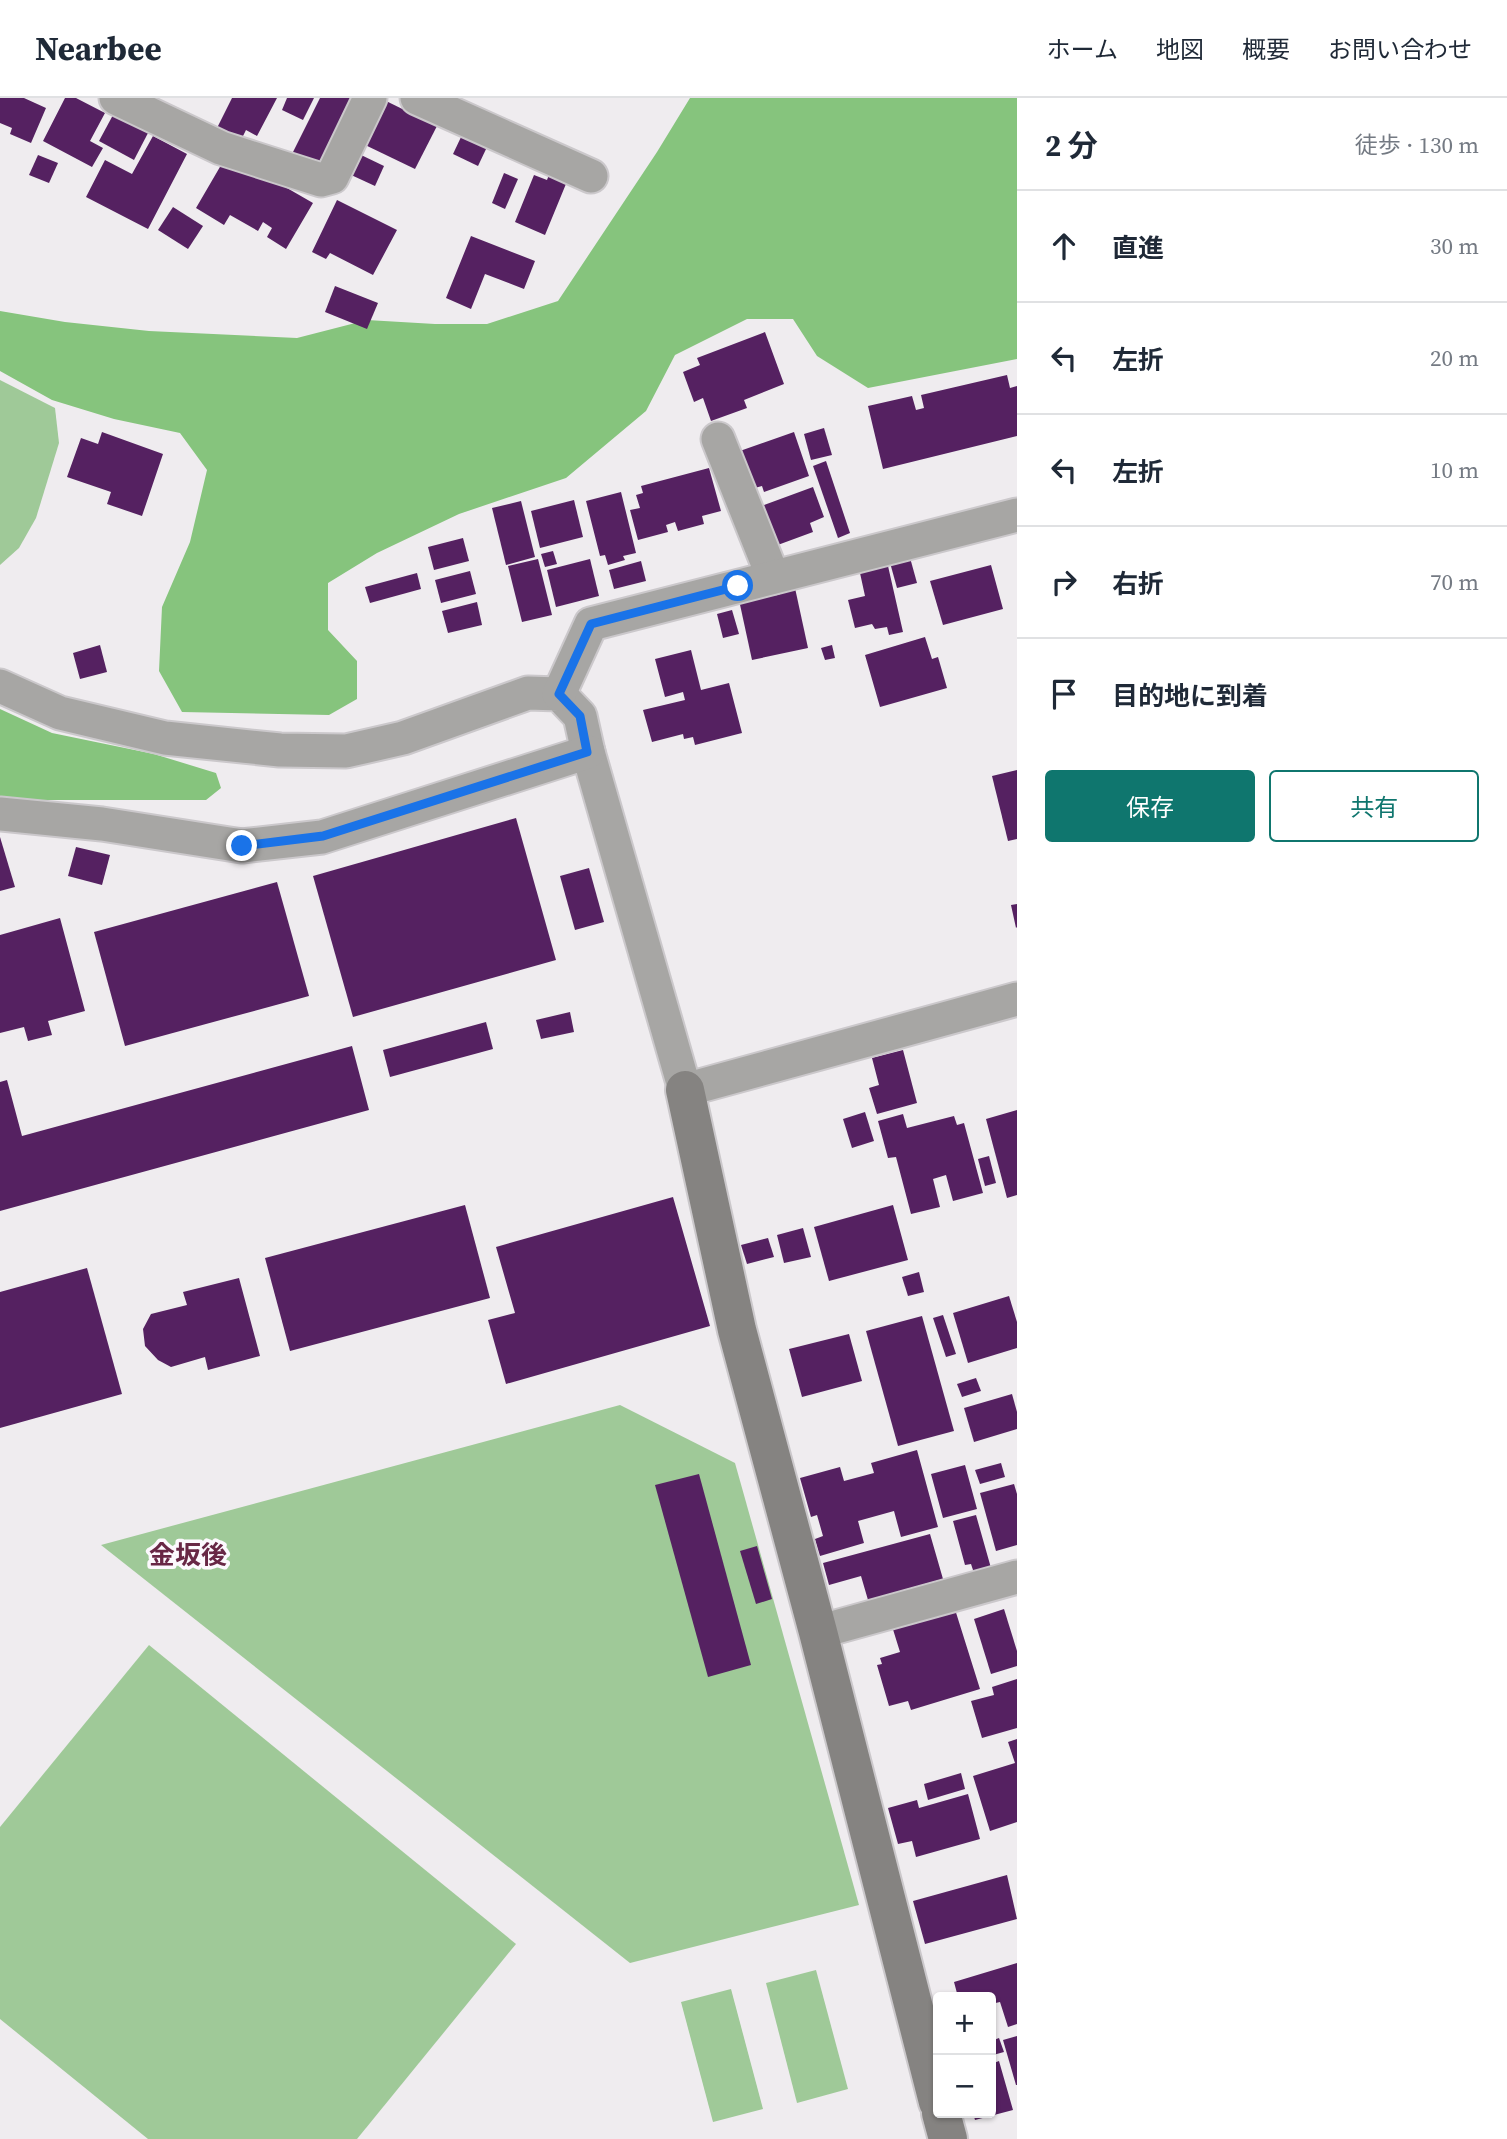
<!DOCTYPE html>
<html lang="ja">
<meta charset="utf-8">
<style>
:root{--surface:#fff;--page:#f6f6f7;--text:#1f2937;--muted:#747a83;--line:#e0e1e3;--accent:#0f766e}
body{margin:0;font-family:"Source Serif 4","Noto Sans JP",serif;background:var(--page);color:var(--text)}
.controls{position:absolute;right:21px;bottom:21px;display:grid;overflow:hidden;border-radius:7px;box-shadow:0 2px 5px #0004}
.controls button{width:63px;height:63px;display:grid;place-items:center;padding:0;border:0;border-bottom:2px solid var(--line);background:var(--surface);color:var(--text);font:35px sans-serif}
.stop{position:absolute;width:21px;height:21px;margin:-16px;border:5px solid #1a73e8;border-radius:50%;background:#fff}
.stop.end{background:#1a73e8;border-color:#fff;box-shadow:0 2px 7px #0008}
.list{margin:0;padding:0;list-style:none}
h2{display:flex;justify-content:space-between;align-items:center;height:91px;margin:0;padding:0 28px;font-size:30px}
h2 small{font-size:23px;font-weight:400;color:var(--muted)}
.list li{display:grid;grid-template-columns:46px 1fr auto;gap:21px;align-items:center;box-sizing:border-box;height:112px;padding:0 28px;border-top:2px solid var(--line)}
.list b{display:block;font-size:26px;white-space:nowrap}
.list em{font-size:23px;font-style:normal;color:var(--muted)}
.actions{display:flex;gap:14px;padding:21px 28px}
.actions a{flex:1;padding:16px 0;border:2px solid var(--accent);border-radius:7px;text-align:center;font-size:24px;color:var(--accent)}
.actions .main{background:var(--accent);color:#fff}
.icon{flex:none;width:38px;height:38px;fill:none;stroke:currentColor;stroke-width:2;stroke-linecap:round;stroke-linejoin:round}
.map{position:relative;flex:none;width:1017px;height:2041px;overflow:hidden}
header{display:flex;align-items:center;gap:42px;box-sizing:border-box;height:98px;padding:0 35px;background:var(--surface);border-bottom:2px solid var(--line)}
header strong{font-size:33px}
nav{display:flex;gap:38px;margin-inline-start:auto;font-size:24px}
main{display:flex}
aside{flex:1;background:var(--surface)}
.map>svg:first-child{display:block}
.green{fill:#9fc998}
.forest{fill:#86c47d}
.building{fill:#552161}
.lines{fill:none;stroke-linecap:round;stroke-linejoin:round}
.street-casing{stroke:#cbc8cb;stroke-width:37}
.secondary-casing{stroke:#cbc8cb;stroke-width:42}
.street{stroke:#a7a6a4;stroke-width:33}
.secondary{stroke:#858381;stroke-width:38}
.route{stroke:#1a73e8;stroke-width:9}
.labels{text-anchor:middle;dominant-baseline:central;stroke-width:7;stroke-linejoin:round;paint-order:stroke}
.quarter-label{font-size:26px;font-weight:bold;fill:#682745;stroke:#fcf9fd}
</style>
<header>
<strong>Nearbee</strong>
<nav><a>ホーム</a><a>地図</a><a>概要</a><a>お問い合わせ</a></nav>
</header>
<main>
<div class="map">
<svg width="1017" height="2041" viewBox="0 0 1017 2041">
<rect width="100%" height="100%" fill="#efecef"/>
<!-- green -->
<g class="green">
<path d="M0,282L55,310L59,345L36,420L19,450L0,467Z"/>
<path d="M620,1307L735,1365L859,1807L630,1865L101,1447Z"/>
<path d="M149,1547L516,1846L357,2041H148L0,1921V1729Z"/>
<path d="M816,1872L848,1991L797,2005L766,1885Z"/>
<path d="M731,1891L763,2011L713,2024L681,1904Z"/>
</g>
<!-- forest -->
<g class="forest">
<path d="M690,0H1017V261L868,290L817,258L793,221H747L675,257L646,313L566,380L459,416L377,455L328,485V532L357,563V601L329,617L182,614L159,573L162,509L190,444L207,372L180,335L114,321L52,302L0,273V213L65,224L149,233L297,240L367,222L435,226H487L558,203L657,54Z"/>
<path d="M0,611L52,635L154,656L216,675L221,690L206,702H0Z"/>
</g>
<!-- building -->
<g class="building">
<path d="M0,0H24L46,10L31,45L10,36L12,30L0,25Z"/>
<path d="M65,0H76L105,15L90,43L103,50L92,69L43,43Z"/>
<path d="M232,0H277L257,38L246,32L240,44L216,32Z"/>
<path d="M287,0H314L303,22L282,12Z"/>
<path d="M320,0H361L324,74L291,58Z"/>
<path d="M382,1L437,28L415,71L361,45Z"/>
<path d="M113,17L148,35L134,62L99,43Z"/>
<path d="M462,37L487,49L478,68L453,56Z"/>
<path d="M153,38L187,56L148,131L86,99L105,62L132,76Z"/>
<path d="M359,56L384,68L375,88L349,76Z"/>
<path d="M38,57L58,65L49,85L29,77Z"/>
<path d="M224,62L247,67L313,105L286,151L267,139L272,130L263,124L258,133L230,117L224,127L196,110Z"/>
<path d="M550,74L568,81L545,137L515,124L534,77L547,82Z"/>
<path d="M504,75L518,81L505,111L492,105Z"/>
<path d="M337,102L397,132L373,177L330,155L326,161L312,154Z"/>
<path d="M173,109L203,128L188,151L158,132Z"/>
<path d="M471,138L535,163L524,191L485,176L471,211L446,200Z"/>
<path d="M335,188L378,205L367,231L325,214Z"/>
<path d="M765,234L784,286L744,302L747,310L711,323L703,300L694,304L683,274L700,267L697,260Z"/>
<path d="M1007,277L1010,290L1017,288V338L883,371L868,308L912,298L916,312L924,310L921,297Z"/>
<path d="M824,330L832,357L811,362L804,336Z"/>
<path d="M102,334L163,356L142,418L107,406L111,394L67,379L81,340L98,346Z"/>
<path d="M794,334L809,378L764,394L762,388L751,391L737,354Z"/>
<path d="M826,363L850,435L838,440L813,368Z"/>
<path d="M709,370L721,413L702,418L704,426L678,433L675,424L666,427L668,434L638,442L630,412L640,410L636,397L643,395L641,388Z"/>
<path d="M813,389L824,419L810,425L813,434L775,448L761,408Z"/>
<path d="M621,394L636,455L623,458L625,462L608,467L605,457L600,458L586,403Z"/>
<path d="M574,402L583,439L540,450L531,413Z"/>
<path d="M521,403L535,459L506,467L492,410Z"/>
<path d="M463,440L469,463L434,472L428,449Z"/>
<path d="M553,453L557,466L545,469L541,456Z"/>
<path d="M909,456L917,485L897,490L889,461Z"/>
<path d="M538,461L552,517L522,524L508,468Z"/>
<path d="M590,461L599,498L556,509L547,472Z"/>
<path d="M641,463L646,483L614,491L609,472Z"/>
<path d="M991,467L1003,511L943,527L930,483Z"/>
<path d="M888,468L903,534L889,537L887,529L875,531L872,526L855,530L848,502L865,498L860,475Z"/>
<path d="M470,473L476,496L441,505L435,482Z"/>
<path d="M417,475L421,491L370,505L365,489Z"/>
<path d="M795,490L808,550L752,562L739,502Z"/>
<path d="M477,504L482,527L448,535L442,513Z"/>
<path d="M732,512L739,536L723,540L717,516Z"/>
<path d="M925,539L932,561L938,559L947,590L880,609L865,557Z"/>
<path d="M100,547L107,574L80,581L73,555Z"/>
<path d="M832,547L835,560L825,562L821,550Z"/>
<path d="M691,552L701,592L729,585L742,635L695,647L693,639L684,641L683,636L652,644L643,612L685,602L683,594L665,599L655,561Z"/>
<path d="M1017,672V741L1008,743L992,678Z"/>
<path d="M516,720L556,862L353,919L313,778Z"/>
<path d="M0,739L15,789L0,793Z"/>
<path d="M76,749L110,757L102,787L68,778Z"/>
<path d="M589,770L604,824L575,832L560,778Z"/>
<path d="M277,784L309,898L125,948L94,834Z"/>
<path d="M1017,806V829L1016,830L1011,807Z"/>
<path d="M60,820L85,913L48,923L52,937L28,943L24,929L0,935V837Z"/>
<path d="M570,914L574,934L541,941L536,922Z"/>
<path d="M486,924L493,951L390,979L383,952Z"/>
<path d="M352,948L369,1012L0,1113V984L7,982L22,1038Z"/>
<path d="M903,952L917,1005L877,1016L869,990L879,987L872,960Z"/>
<path d="M1017,1012V1097L1007,1100L986,1021Z"/>
<path d="M865,1014L874,1043L852,1050L843,1021Z"/>
<path d="M903,1016L907,1030L954,1018L957,1027L964,1025L983,1095L953,1103L946,1077L933,1081L940,1109L911,1116L896,1059L888,1060L878,1023Z"/>
<path d="M989,1058L996,1085L985,1088L978,1061Z"/>
<path d="M673,1099L710,1228L506,1286L488,1222L515,1215L496,1149Z"/>
<path d="M465,1107L490,1200L290,1253L265,1160Z"/>
<path d="M893,1107L908,1162L829,1183L814,1129Z"/>
<path d="M803,1130L811,1159L784,1165L777,1137Z"/>
<path d="M768,1140L774,1159L747,1166L741,1147Z"/>
<path d="M87,1170L122,1296L0,1330V1194Z"/>
<path d="M919,1174L924,1194L908,1198L902,1179Z"/>
<path d="M239,1180L260,1258L208,1272L205,1259L171,1269L158,1262L145,1248L143,1231L151,1216L187,1207L183,1194Z"/>
<path d="M1009,1198L1017,1224V1250L968,1265L953,1215Z"/>
<path d="M943,1217L956,1256L946,1259L933,1220Z"/>
<path d="M922,1218L954,1333L898,1348L866,1233Z"/>
<path d="M849,1236L862,1283L802,1299L789,1251Z"/>
<path d="M976,1280L981,1293L962,1299L957,1286Z"/>
<path d="M1012,1296L1017,1314V1331L974,1344L964,1310Z"/>
<path d="M917,1352L938,1429L901,1439L894,1413L858,1423L864,1445L820,1458L815,1441L823,1438L817,1417L811,1419L800,1380L840,1369L844,1383L874,1375L871,1365Z"/>
<path d="M1001,1365L1005,1379L980,1386L975,1372Z"/>
<path d="M965,1367L977,1411L943,1420L931,1376Z"/>
<path d="M699,1376L751,1567L708,1579L655,1387Z"/>
<path d="M1014,1386L1017,1396V1447L996,1453L980,1395Z"/>
<path d="M976,1417L991,1470L974,1475L971,1466L965,1467L953,1423Z"/>
<path d="M930,1436L943,1481L868,1502L861,1478L829,1487L823,1465Z"/>
<path d="M757,1448L772,1501L756,1506L740,1453Z"/>
<path d="M953,1505L980,1591L911,1612L908,1603L889,1608L877,1567L882,1566L880,1560L900,1554L891,1525Z"/>
<path d="M1004,1511L1017,1553V1568L991,1576L974,1521Z"/>
<path d="M1017,1581V1630L982,1640L971,1603L994,1597L992,1589Z"/>
<path d="M1017,1641V1724L990,1733L973,1678L1015,1665L1008,1644Z"/>
<path d="M961,1675L965,1691L928,1702L924,1686Z"/>
<path d="M968,1696L980,1741L916,1759L912,1743L898,1746L888,1710L917,1702L919,1710Z"/>
<path d="M1007,1777L1017,1821L925,1846L913,1803Z"/>
<path d="M1017,1865V1926L1008,1929L1000,1904L991,1906V1899H958L954,1884Z"/>
<path d="M1017,1938V1987H1016L1003,1942Z"/>
<path d="M999,1940L1004,1954L993,1957L991,1943Z"/>
<path d="M999,1963L1013,2012L975,2022L973,2015H991V1966Z"/>
</g>
<g class="lines">
<!-- street casing -->
<g class="street-casing">
<g id="street">
<path d="M116,0L221,50L321,82L332,79L370,0"/>
<path d="M417,0L591,78"/>
<path d="M718,341L773,479"/>
<path d="M0,588L60,615L165,640L280,652L346,653L403,640L528,595L559,596L580,618L588,654L685,992L1017,901"/>
<path d="M559,596L591,526L1017,417"/>
<path d="M0,716L102,726L242,748L322,739L588,654"/>
<path d="M818,1534L1017,1479"/>
</g>
</g>
<!-- secondary casing -->
<g class="secondary-casing">
<g id="secondary">
<path d="M685,992L737,1232L818,1534L938,2004"/>
<path d="M941,2015L948,2041"/>
</g>
</g>
<!-- street -->
<use href="#street" class="street"/>
<!-- secondary -->
<use href="#secondary" class="secondary"/>
</g>
<g class="lines">
<!-- route -->
<path class="route" d="M242,748L323,738L587,654L580,618L559,596L591,526L738,488"/>
</g>
<g class="labels">
<!-- quarter labels -->
<g class="quarter-label">
<text x="188" y="1457">金坂後</text>
</g>
</g>
</svg>
<div class="controls">
<button>+</button>
<button>−</button>
</div>
<div class="stop" style="left:738px;top:488px"></div>
<div class="stop end" style="left:242px;top:748px"></div>
</div>
<aside>
<h2>2 分<small>徒歩 · 130 m</small></h2>
<ul class="list">
<li><svg class="icon" aria-label="ahead" viewBox="0 0 24 24"><path d="M12 20V5M6 11l6-6 6 6"/></svg><div><b>直進</b></div><em>30 m</em></li>
<li><svg class="icon" aria-label="left" viewBox="0 0 24 24"><path d="M17 20v-9H6M10 6l-5 5 5 5"/></svg><div><b>左折</b></div><em>20 m</em></li>
<li><svg class="icon" aria-label="left" viewBox="0 0 24 24"><path d="M17 20v-9H6M10 6l-5 5 5 5"/></svg><div><b>左折</b></div><em>10 m</em></li>
<li><svg class="icon" aria-label="right" viewBox="0 0 24 24"><path d="M7 20v-9h11M14 6l5 5-5 5"/></svg><div><b>右折</b></div><em>70 m</em></li>
<li><svg class="icon" aria-label="arrive" viewBox="0 0 24 24"><path d="M6 21V4h12l-3 4 3 4H6"/></svg><div><b>目的地に到着</b></div></li>
</ul>
<div class="actions"><a class="main">保存</a><a>共有</a></div>
</aside>
</main>
